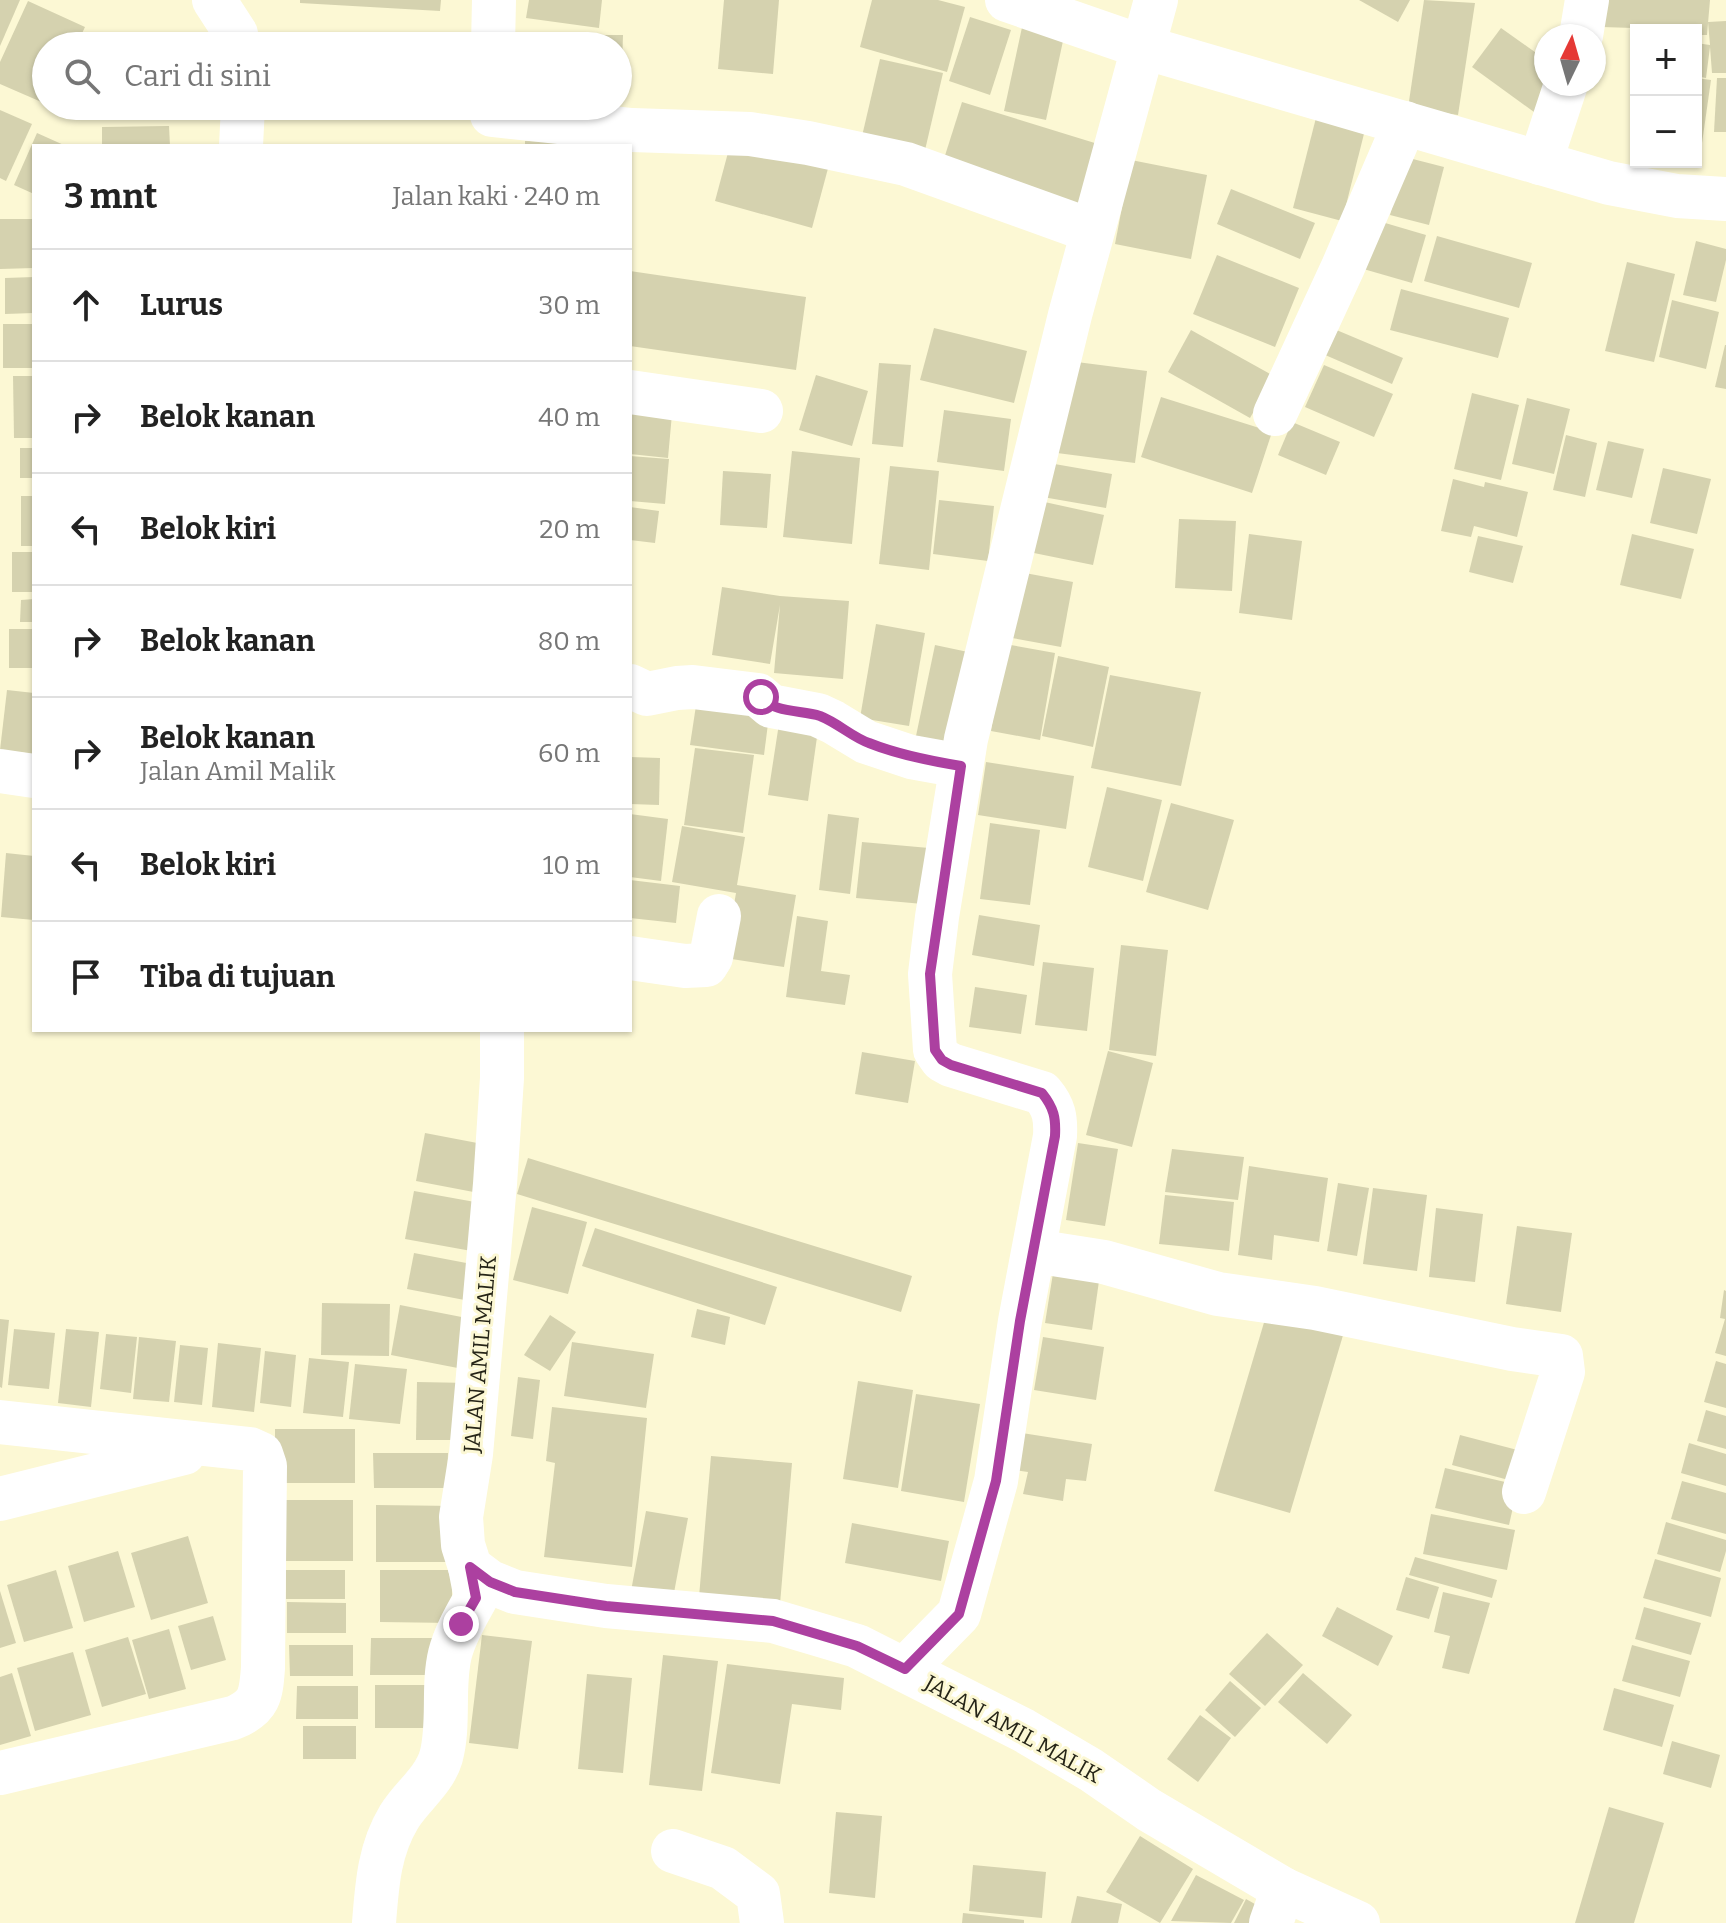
<!DOCTYPE html>
<html lang="id">
<meta charset="utf-8">
<style>
:root{--surface:#fff;--page:#f2f2f2;--text:#222;--muted:#767676;--line:#e0e0e0}
body{margin:0;font-family:Bitter,serif;background:var(--page);color:var(--text)}
.controls{position:absolute;right:24px;top:24px;display:grid;overflow:hidden;border-radius:0px;box-shadow:0 2px 6px #0004}
.controls button{width:72px;height:72px;display:grid;place-items:center;padding:0;border:0;border-bottom:2px solid var(--line);background:var(--surface);color:var(--text);font:40px sans-serif}
.compass{position:absolute;left:1534px;top:24px;width:72px;height:72px;border-radius:50%;background:var(--surface);box-shadow:0 2px 6px #0004;rotate:5deg}
.stop{position:absolute;width:24px;height:24px;margin:-18px;border:6px solid #ac40a0;border-radius:50%;background:#fff}
.stop.end{background:#ac40a0;border-color:#fff;box-shadow:0 2px 8px #0008}
.list{margin:0;padding:0;list-style:none}
h2{display:flex;justify-content:space-between;align-items:center;height:104px;margin:0;padding:0 32px;font-size:34px}
h2 small{font-size:26px;font-weight:400;color:var(--muted)}
.list li{display:grid;grid-template-columns:52px 1fr auto;gap:24px;align-items:center;box-sizing:border-box;height:112px;padding:0 32px;border-top:2px solid var(--line)}
.list b{display:block;font-size:30px;white-space:nowrap}
.list p{margin:0;font-size:26px;white-space:nowrap;color:var(--muted)}
.list em{font-size:26px;font-style:normal;color:var(--muted)}
.icon{flex:none;width:44px;height:44px;fill:none;stroke:currentColor;stroke-width:2;stroke-linecap:round;stroke-linejoin:round}
.map{position:relative;flex:none;width:1726px;height:1923px;overflow:hidden}
.search{position:absolute;background:var(--surface);box-shadow:0 2px 6px #0004;left:32px;top:32px;width:600px;height:88px;display:flex;align-items:center;gap:20px;box-sizing:border-box;padding:0 28px;border-radius:44px;color:var(--muted);font-size:30px}
.panel{position:absolute;background:var(--surface);box-shadow:0 2px 6px #0004;left:32px;top:144px;width:600px;height:888px;border-radius:0px}
.map>svg:first-child{display:block}
.building{fill:#d5d2af}
.lines{fill:none;stroke-linecap:round;stroke-linejoin:round}
.minor{stroke:#fff;stroke-width:44}
.route{stroke:#ac40a0;stroke-width:10}
.labels{text-anchor:middle;dominant-baseline:central;stroke-width:6;stroke-linejoin:round;paint-order:stroke}
.street-label{font-size:22px;fill:#252417;stroke:#fcf8d4}
</style>
<div class="map">
<svg width="1726" height="1923" viewBox="0 0 1726 1923">
<rect width="100%" height="100%" fill="#fcf8d4"/>
<!-- building -->
<g class="building">
<path d="M0,0H20L0,46Z"/>
<path d="M300,0H441L440,11L300,3Z"/>
<path d="M529,0H602L599,28L526,18Z"/>
<path d="M724,0H779L773,74L718,69Z"/>
<path d="M872,0H938L965,7L947,72L860,47Z"/>
<path d="M1359,0H1410L1398,22Z"/>
<path d="M1424,0L1475,3L1458,115L1408,108Z"/>
<path d="M1605,0H1710L1707,35H1696V30L1602,27Z"/>
<path d="M28,1L85,27L76,46H46V104L0,84V62Z"/>
<path d="M970,17L1011,30L990,95L949,81Z"/>
<path d="M1024,18L1066,27L1046,120L1004,111Z"/>
<path d="M1726,21V73H1712L1710,47L1706,78L1696,76V43L1710,45L1708,22Z"/>
<path d="M1501,28L1546,60V84L1534,112L1472,67Z"/>
<path d="M543,35H623L622,67H618V46H543Z"/>
<path d="M323,36L428,44V46H322Z"/>
<path d="M90,37L110,46H86Z"/>
<path d="M880,59L943,73L922,163L859,149Z"/>
<path d="M1696,78L1711,80L1701,150L1696,149Z"/>
<path d="M1717,78H1726V132H1714Z"/>
<path d="M962,102L1098,144L1079,207L942,165Z"/>
<path d="M85,106H110L105,115Z"/>
<path d="M368,106H472L471,120L368,112Z"/>
<path d="M1319,106L1368,118L1342,221L1293,208Z"/>
<path d="M0,110L32,124L6,181L0,178Z"/>
<path d="M169,126L170,146H102V127Z"/>
<path d="M37,133L66,146H34V194L14,185Z"/>
<path d="M733,134L830,161L812,228L715,201Z"/>
<path d="M525,141L592,143V146H525Z"/>
<path d="M1405,157L1444,167L1429,225L1390,215Z"/>
<path d="M1131,160L1207,175L1191,259L1115,244Z"/>
<path d="M1231,189L1315,223L1300,259L1217,224Z"/>
<path d="M0,219H34V268L0,269Z"/>
<path d="M1375,220L1426,235L1412,283L1360,268Z"/>
<path d="M1437,236L1532,263L1519,308L1424,281Z"/>
<path d="M1696,241L1726,249V260L1716,302L1683,295Z"/>
<path d="M1217,255L1299,288L1275,347L1193,314Z"/>
<path d="M1627,262L1675,274L1654,362L1605,351Z"/>
<path d="M630,271L806,297L796,370L630,346Z"/>
<path d="M34,277V313L5,314V278Z"/>
<path d="M1401,289L1509,318L1498,358L1390,330Z"/>
<path d="M1672,300L1719,312L1706,369L1659,357Z"/>
<rect x="3" y="324" width="31" height="44"/>
<path d="M1327,326L1403,358L1392,384L1316,351Z"/>
<path d="M934,328L1027,351L1014,403L920,380Z"/>
<path d="M1191,330L1274,376L1250,418L1168,372Z"/>
<path d="M1725,345H1726V389L1715,387Z"/>
<path d="M1069,361L1147,371L1135,463L1057,453Z"/>
<path d="M879,363L911,365L903,447L872,444Z"/>
<path d="M1324,365L1393,394L1374,437L1305,407Z"/>
<path d="M816,375L868,391L852,446L799,430Z"/>
<path d="M13,376H34V438H14Z"/>
<path d="M1472,393L1519,405L1501,480L1454,469Z"/>
<path d="M1161,397L1272,432L1252,493L1141,457Z"/>
<path d="M1527,398L1570,409L1554,474L1512,464Z"/>
<path d="M944,410L1011,419L1004,471L937,462Z"/>
<path d="M630,411L672,414L668,458L630,454Z"/>
<path d="M1292,422L1340,442L1326,475L1278,455Z"/>
<path d="M1566,435L1597,443L1585,497L1553,490Z"/>
<path d="M1608,441L1644,449L1632,498L1596,490Z"/>
<rect x="20" y="448" width="14" height="30"/>
<path d="M792,451L860,458L852,544L783,537Z"/>
<path d="M630,456L669,459L665,504L630,501Z"/>
<path d="M1043,462L1112,474L1106,508L1037,496Z"/>
<path d="M890,466L939,471L929,570L879,564Z"/>
<path d="M1663,468L1711,479L1697,534L1650,523Z"/>
<path d="M723,471L771,474L767,528L720,525Z"/>
<path d="M1453,479L1484,487L1485,482L1528,492L1517,537L1474,526L1471,537L1441,531Z"/>
<rect x="21" y="496" width="13" height="50"/>
<path d="M939,500L994,506L988,561L933,554Z"/>
<path d="M1040,501L1104,515L1093,565L1029,552Z"/>
<path d="M630,507L659,511L655,543L630,540Z"/>
<path d="M1179,519L1236,521L1232,591L1175,588Z"/>
<path d="M1249,534L1302,541L1292,620L1239,613Z"/>
<path d="M1632,534L1694,549L1681,599L1620,585Z"/>
<path d="M1478,536L1523,546L1513,583L1469,572Z"/>
<rect x="12" y="552" width="22" height="40"/>
<path d="M1025,573L1073,582L1061,647L1012,638Z"/>
<path d="M722,587L780,596L849,601L843,679L774,673L780,605L770,664L712,655Z"/>
<path d="M34,599V622H20L21,600Z"/>
<path d="M876,624L925,633L909,726L860,718Z"/>
<rect x="9" y="629" width="25" height="39"/>
<path d="M1005,644L1055,653L1040,740L991,731Z"/>
<path d="M935,645L968,652L948,743L916,736Z"/>
<path d="M1058,656L1109,667L1093,747L1042,736Z"/>
<path d="M1110,675L1201,692L1181,786L1091,768Z"/>
<path d="M7,690L34,693V754L0,750Z"/>
<path d="M697,699L770,708L764,755L690,745Z"/>
<path d="M780,717L819,723L808,801L768,795Z"/>
<path d="M695,748L754,755L743,833L684,825Z"/>
<path d="M630,757L660,758L659,805L630,804Z"/>
<path d="M986,762L1074,776L1066,829L978,815Z"/>
<path d="M1107,787L1162,800L1143,881L1088,867Z"/>
<path d="M1171,803L1234,820L1208,910L1146,892Z"/>
<path d="M630,814L668,819L661,881L630,877Z"/>
<path d="M828,814L859,818L850,894L819,890Z"/>
<path d="M990,823L1040,830L1030,905L980,899Z"/>
<path d="M682,826L745,837L737,885L796,895L784,967L725,958L736,893L672,882Z"/>
<path d="M862,842L929,848L923,904L856,898Z"/>
<path d="M6,853L34,856V920L1,917Z"/>
<path d="M630,880L680,886L676,923L630,918Z"/>
<path d="M979,915L1040,925L1034,966L972,955Z"/>
<path d="M797,916L828,921L821,971L850,975L845,1005L786,997Z"/>
<path d="M1121,945L1168,950L1156,1056L1109,1050Z"/>
<path d="M1043,962L1094,968L1087,1031L1035,1025Z"/>
<path d="M975,987L1027,995L1021,1034L969,1027Z"/>
<path d="M1108,1051L1153,1063L1132,1147L1086,1135Z"/>
<path d="M862,1052L915,1061L908,1103L855,1094Z"/>
<path d="M425,1133L493,1146L484,1194L416,1181Z"/>
<path d="M1078,1143L1118,1149L1105,1226L1066,1220Z"/>
<path d="M1172,1149L1244,1157L1238,1200L1165,1192Z"/>
<path d="M528,1158L912,1276L901,1312L517,1194Z"/>
<path d="M1249,1166L1328,1178L1319,1242L1274,1235L1272,1260L1238,1255Z"/>
<path d="M1338,1183L1369,1188L1357,1256L1327,1251Z"/>
<path d="M1373,1188L1427,1195L1417,1271L1363,1264Z"/>
<path d="M414,1191L486,1204L477,1252L405,1239Z"/>
<path d="M1165,1195L1234,1202L1229,1251L1159,1244Z"/>
<path d="M532,1207L587,1222L568,1294L513,1280Z"/>
<path d="M1436,1208L1483,1214L1475,1282L1429,1277Z"/>
<path d="M1517,1226L1572,1233L1561,1312L1506,1304Z"/>
<path d="M595,1228L777,1287L765,1325L582,1266Z"/>
<path d="M414,1253L482,1266L475,1302L407,1289Z"/>
<path d="M1054,1267L1100,1274L1092,1330L1045,1323Z"/>
<path d="M1724,1290L1726,1291V1356L1715,1353L1725,1319L1720,1318Z"/>
<path d="M322,1303L390,1304L389,1356L321,1355Z"/>
<path d="M400,1305L477,1320L468,1370L391,1355Z"/>
<path d="M697,1309L730,1317L725,1345L691,1337Z"/>
<path d="M1268,1309L1344,1332L1290,1513L1214,1491Z"/>
<path d="M550,1315L576,1332L550,1371L524,1355Z"/>
<path d="M0,1319L9,1320L2,1388L0,1387Z"/>
<path d="M14,1329L55,1333L49,1389L8,1385Z"/>
<path d="M66,1329L99,1332L91,1407L58,1403Z"/>
<path d="M106,1334L137,1337L131,1393L100,1389Z"/>
<path d="M139,1337L176,1341L169,1402L133,1399Z"/>
<path d="M1043,1337L1104,1347L1096,1400L1034,1390Z"/>
<path d="M572,1342L654,1354L646,1408L564,1396Z"/>
<path d="M218,1343L261,1348L254,1412L212,1407Z"/>
<path d="M180,1345L208,1348L202,1405L174,1402Z"/>
<path d="M265,1351L296,1355L291,1407L260,1403Z"/>
<path d="M309,1358L349,1362L343,1417L303,1413Z"/>
<path d="M1716,1361L1726,1364V1408L1704,1402Z"/>
<path d="M355,1364L407,1369L400,1424L349,1419Z"/>
<path d="M518,1377L540,1380L533,1439L511,1436Z"/>
<path d="M858,1381L913,1390L898,1488L843,1479Z"/>
<path d="M417,1382L470,1383L469,1440H416Z"/>
<path d="M916,1394L980,1404L964,1502L901,1491Z"/>
<path d="M552,1407L647,1418L632,1567L544,1557L555,1463L546,1461Z"/>
<path d="M1706,1410L1726,1416V1449L1697,1441Z"/>
<rect x="275" y="1429" width="80" height="54"/>
<path d="M1022,1433L1092,1444L1086,1481L1066,1479L1063,1501L1023,1494L1028,1472L1015,1470Z"/>
<path d="M1460,1435L1529,1453L1520,1483L1452,1465Z"/>
<path d="M1689,1443L1726,1454V1486L1681,1473Z"/>
<path d="M373,1453H448L447,1488H374Z"/>
<path d="M711,1456L792,1463L780,1604L699,1597Z"/>
<path d="M1445,1468L1518,1485L1509,1525L1435,1508Z"/>
<path d="M1682,1481L1726,1493V1534L1671,1519Z"/>
<rect x="279" y="1500" width="74" height="61"/>
<path d="M376,1505L456,1506L455,1562H376Z"/>
<path d="M646,1511L688,1518L673,1598L631,1591Z"/>
<path d="M1431,1514L1515,1530L1507,1570L1423,1554Z"/>
<path d="M1666,1522L1726,1540V1551L1720,1572L1657,1554Z"/>
<path d="M852,1523L949,1541L941,1581L845,1563Z"/>
<path d="M188,1536L208,1603L151,1620L131,1553Z"/>
<path d="M118,1551L135,1607L84,1622L68,1566Z"/>
<path d="M1415,1557L1497,1580L1492,1598L1409,1575Z"/>
<path d="M1655,1559L1721,1578L1711,1617L1643,1598Z"/>
<path d="M56,1570L73,1628L24,1642L7,1585Z"/>
<rect x="286" y="1570" width="59" height="29"/>
<path d="M380,1570H452V1623L380,1622Z"/>
<path d="M1406,1577L1439,1587L1429,1619L1396,1610Z"/>
<path d="M0,1591L16,1643L0,1648Z"/>
<path d="M1443,1592L1490,1603L1469,1674L1442,1668L1450,1636L1434,1632Z"/>
<path d="M287,1602L346,1603V1633H287Z"/>
<path d="M1337,1607L1393,1636L1378,1666L1322,1636Z"/>
<path d="M1644,1607L1701,1623L1691,1655L1635,1639Z"/>
<path d="M213,1616L226,1660L191,1670L178,1626Z"/>
<path d="M169,1629L186,1689L149,1699L132,1640Z"/>
<path d="M1267,1633L1303,1665L1265,1706L1229,1674Z"/>
<path d="M482,1635L532,1641L518,1749L469,1743Z"/>
<path d="M128,1637L146,1694L102,1707L85,1650Z"/>
<path d="M371,1638H438V1675H370Z"/>
<path d="M289,1645H353V1676H290Z"/>
<path d="M1632,1645L1690,1661L1680,1697L1622,1681Z"/>
<path d="M73,1652L91,1715L35,1731L17,1668Z"/>
<path d="M663,1655L718,1661L702,1791L649,1785Z"/>
<path d="M727,1664L844,1678L841,1710L792,1704L780,1784L711,1773Z"/>
<path d="M12,1673L31,1736L0,1745V1677Z"/>
<path d="M1303,1673L1352,1715L1327,1744L1278,1702Z"/>
<path d="M587,1674L632,1678L623,1773L578,1769Z"/>
<path d="M1230,1681L1261,1708L1235,1737L1205,1710Z"/>
<rect x="375" y="1685" width="63" height="43"/>
<path d="M297,1686H358V1719H296Z"/>
<path d="M1614,1688L1674,1705L1662,1747L1603,1730Z"/>
<path d="M1200,1715L1231,1738L1198,1782L1167,1759Z"/>
<rect x="303" y="1726" width="53" height="33"/>
<path d="M1672,1741L1720,1755L1711,1788L1663,1774Z"/>
<path d="M1609,1807L1664,1823L1634,1923H1575Z"/>
<path d="M836,1812L882,1816L875,1898L829,1893Z"/>
<path d="M1140,1836L1193,1869L1160,1923L1106,1892Z"/>
<path d="M973,1865L1046,1872L1042,1918L969,1911Z"/>
<path d="M1196,1875L1244,1900L1231,1923L1171,1921Z"/>
<path d="M1077,1896L1122,1904L1118,1923H1071Z"/>
<path d="M1246,1899L1262,1908L1254,1923H1234Z"/>
<path d="M963,1913L1024,1920V1923H962Z"/>
</g>
<g class="lines">
<!-- minor -->
<g class="minor">
<path d="M214,0L236,34L238,46"/>
<path d="M1007,0L1143,47L1609,183L1677,196L1726,199"/>
<path d="M1581,36L1587,0"/>
<path d="M493,46L494,0"/>
<path d="M492,115L632,130L750,134L808,143L906,164L1092,231"/>
<path d="M241,146L243,106"/>
<path d="M1540,163L1566,84"/>
<path d="M630,392L761,411"/>
<path d="M1275,414L1343,267L1405,123"/>
<path d="M630,686L647,694L677,688L693,687L758,695L771,706L818,715L833,722L866,742L911,757L961,766"/>
<path d="M0,771L34,776"/>
<path d="M630,958L685,966L706,965L711,957L719,916"/>
<path d="M502,1030V1078L495,1184L471,1454L461,1517L463,1545L470,1567L490,1582L515,1592L606,1606L773,1621L857,1646L1023,1730L1091,1770L1149,1810L1283,1889L1358,1923"/>
<path d="M1034,1251L1104,1262L1218,1294L1315,1308L1512,1349L1561,1356L1563,1372L1524,1492"/>
<path d="M0,1422L250,1449L261,1454L265,1466L263,1668C261,1695 260,1707 233,1718L0,1773"/>
<path d="M0,1499L184,1453"/>
<path d="M905,1669L959,1614L996,1481L1020,1321L1055,1136C1056,1118 1054,1107 1042,1093L951,1065L942,1060L935,1050L930,974L937,917L966,739L1070,315L1156,0"/>
<path d="M673,1851L723,1868L758,1894L762,1923"/>
<path d="M374,1923C377,1885 379,1850 399,1817C411,1797 434,1781 441,1757C450,1724 442,1687 450,1654C455,1634 466,1616 476,1598L470,1567"/>
<path d="M1271,1923L1283,1889"/>
</g>
</g>
<g class="lines">
<!-- route -->
<path class="route" d="M461,1624L476,1598L470,1567L490,1582L515,1592L606,1606L773,1621L857,1646L905,1669L959,1614L996,1481L1020,1321L1055,1136C1056,1118 1054,1108 1042,1093L951,1065L942,1060L935,1050L930,974L961,766C930,761 899,755 869,743C852,737 838,723 820,716C801,710 774,713 761,697"/>
</g>
<g class="labels">
<!-- street labels -->
<g class="street-label">
<text transform="translate(480 1354) rotate(-85)">JALAN AMIL MALIK</text>
<text transform="translate(1013 1729) rotate(29)">JALAN AMIL MALIK</text>
</g>
</g>
</svg>
<div class="controls">
<button>+</button>
<button>−</button>
</div>
<svg class="compass" viewBox="-18 -18 36 36"><path d="M0-13l5 13h-10z" fill="#e53935"/><path d="M0 13l5-13h-10z" fill="#767676"/></svg>
<div class="stop" style="left:761px;top:697px"></div>
<div class="stop end" style="left:461px;top:1624px"></div>
<div class="search"><svg class="icon" aria-label="search" viewBox="0 0 24 24"><circle cx="10" cy="10" r="6"/><path d="M15 15l6 6"/></svg>Cari di sini</div>
<section class="panel">
<h2>3 mnt<small>Jalan kaki · 240 m</small></h2>
<ul class="list">
<li><svg class="icon" aria-label="ahead" viewBox="0 0 24 24"><path d="M12 20V5M6 11l6-6 6 6"/></svg><div><b>Lurus</b></div><em>30 m</em></li>
<li><svg class="icon" aria-label="right" viewBox="0 0 24 24"><path d="M7 20v-9h11M14 6l5 5-5 5"/></svg><div><b>Belok kanan</b></div><em>40 m</em></li>
<li><svg class="icon" aria-label="left" viewBox="0 0 24 24"><path d="M17 20v-9H6M10 6l-5 5 5 5"/></svg><div><b>Belok kiri</b></div><em>20 m</em></li>
<li><svg class="icon" aria-label="right" viewBox="0 0 24 24"><path d="M7 20v-9h11M14 6l5 5-5 5"/></svg><div><b>Belok kanan</b></div><em>80 m</em></li>
<li><svg class="icon" aria-label="right" viewBox="0 0 24 24"><path d="M7 20v-9h11M14 6l5 5-5 5"/></svg><div><b>Belok kanan</b><p>Jalan Amil Malik</p></div><em>60 m</em></li>
<li><svg class="icon" aria-label="left" viewBox="0 0 24 24"><path d="M17 20v-9H6M10 6l-5 5 5 5"/></svg><div><b>Belok kiri</b></div><em>10 m</em></li>
<li><svg class="icon" aria-label="arrive" viewBox="0 0 24 24"><path d="M6 21V4h12l-3 4 3 4H6"/></svg><div><b>Tiba di tujuan</b></div></li>
</ul>
</section>
</div>
